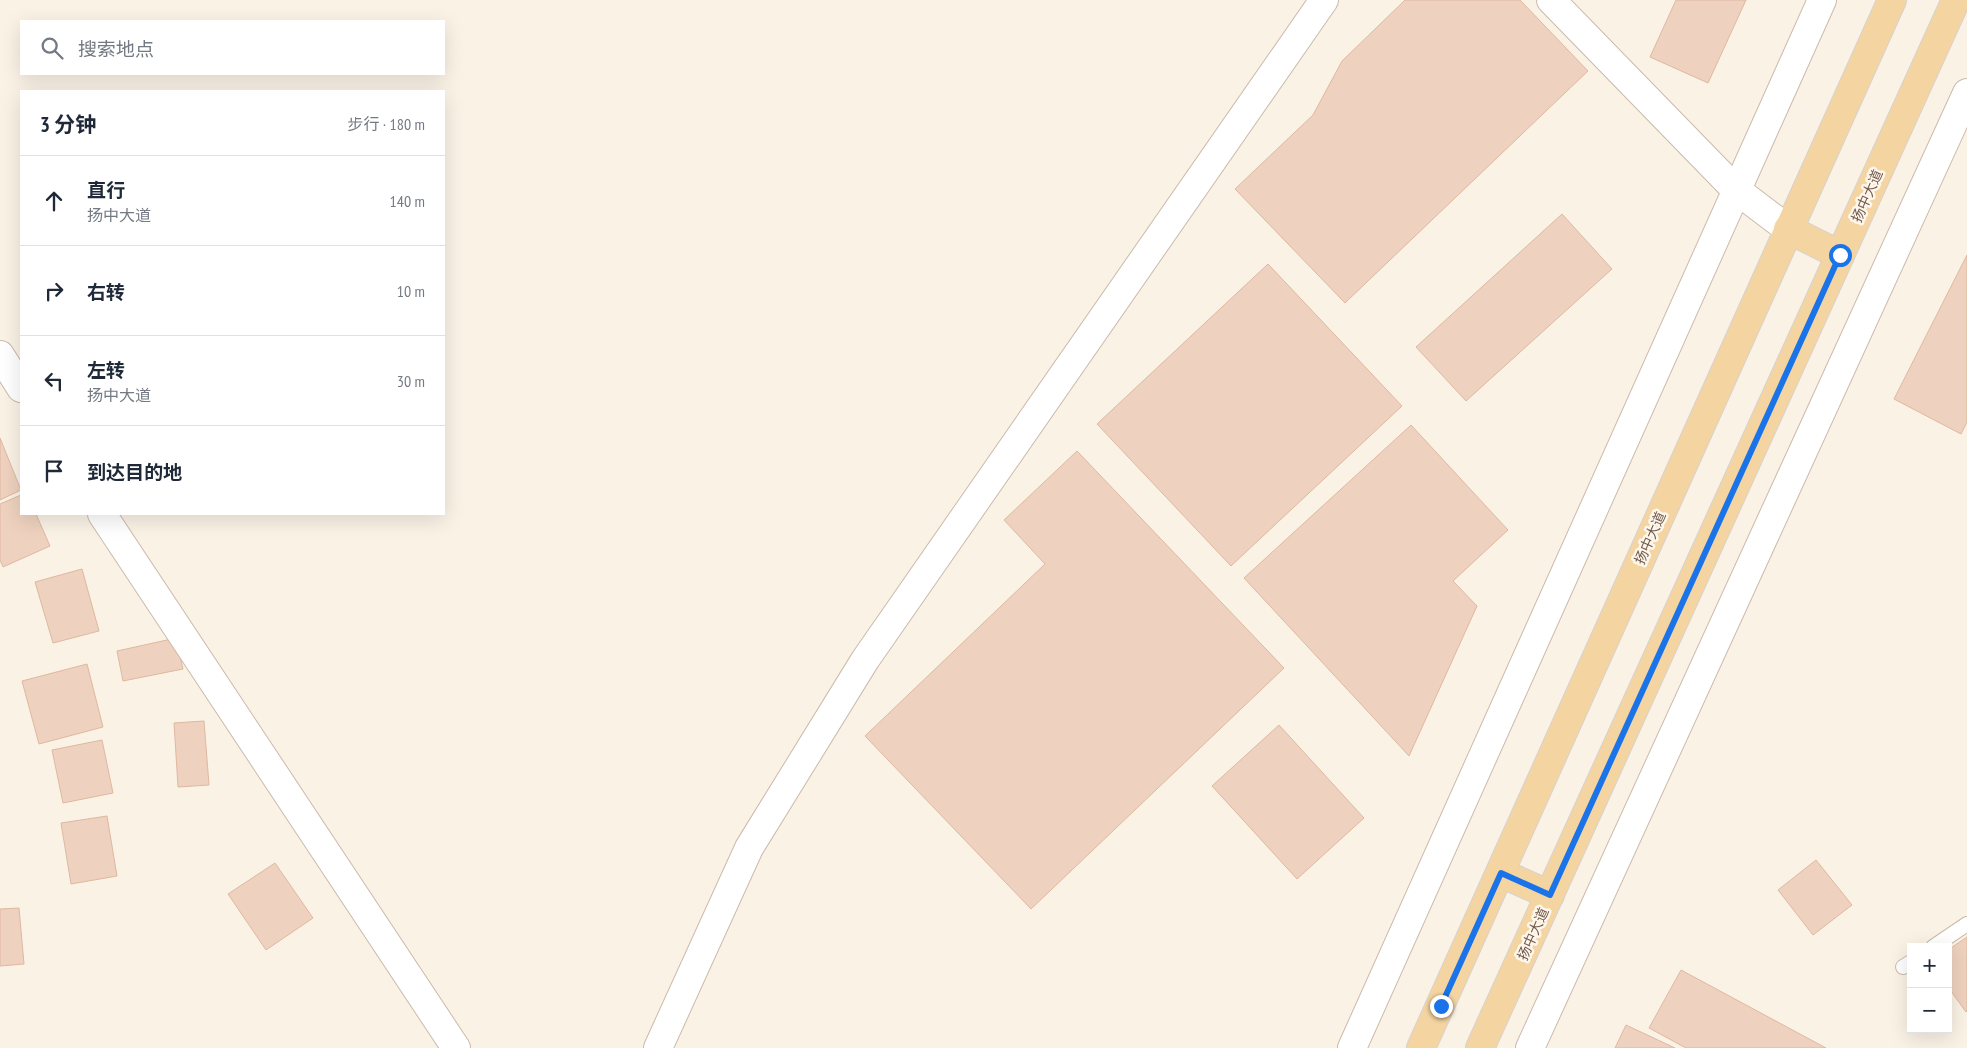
<!DOCTYPE html>
<html lang="zh">
<meta charset="utf-8">
<style>
:root{--surface:#fff;--page:#f2f2f3;--text:#1f2937;--muted:#747a83;--line:#e0e1e3}
body{margin:0;font-family:"PT Sans Narrow","Noto Sans SC",sans-serif;background:var(--page);color:var(--text)}
.controls{position:absolute;right:15px;bottom:15px;display:grid;overflow:hidden;border-radius:0px;box-shadow:0 5px 20px #0002}
.controls button{width:45px;height:45px;display:grid;place-items:center;padding:0;border:0;border-bottom:1px solid var(--line);background:var(--surface);color:var(--text);font:25px sans-serif}
.stop{position:absolute;width:15px;height:15px;margin:-11px;border:4px solid #1a73e8;border-radius:50%;background:#fff}
.stop.end{background:#1a73e8;border-color:#fff;box-shadow:0 1px 5px #0008}
.list{margin:0;padding:0;list-style:none}
h2{display:flex;justify-content:space-between;align-items:center;height:65px;margin:0;padding:0 20px;font-size:21px}
h2 small{font-size:16px;font-weight:400;color:var(--muted)}
.list li{display:grid;grid-template-columns:32px 1fr auto;gap:15px;align-items:center;box-sizing:border-box;height:90px;padding:0 20px;border-top:1px solid var(--line)}
.list b{display:block;font-size:19px;white-space:nowrap}
.list p{margin:0;font-size:16px;white-space:nowrap;color:var(--muted)}
.list em{font-size:16px;font-style:normal;color:var(--muted)}
.icon{flex:none;width:28px;height:28px;fill:none;stroke:currentColor;stroke-width:2;stroke-linecap:round;stroke-linejoin:round}
.map{position:relative;flex:none;width:1967px;height:1048px;overflow:hidden}
.search{position:absolute;background:var(--surface);box-shadow:0 5px 20px #0002;left:20px;top:20px;width:425px;height:55px;display:flex;align-items:center;gap:12px;box-sizing:border-box;padding:0 18px;border-radius:0px;color:var(--muted);font-size:19px}
.panel{position:absolute;background:var(--surface);box-shadow:0 5px 20px #0002;left:20px;top:90px;width:425px;height:425px;border-radius:0px}
.map>svg:first-child{display:block}
.building{fill:#eed1be;stroke:#dfb8a0}
.lines{fill:none;stroke-linecap:round;stroke-linejoin:round}
.service-casing{stroke:#cbbaac;stroke-width:16}
.minor-casing{stroke:#cbbaac;stroke-width:30}
.primary-casing{stroke:#d7d1cd;stroke-width:30}
.service{stroke:#fff;stroke-width:14}
.minor{stroke:#fff;stroke-width:28}
.primary{stroke:#f4d5a2;stroke-width:28}
.route{stroke:#1a73e8;stroke-width:6}
.labels{text-anchor:middle;dominant-baseline:central;stroke-width:5;stroke-linejoin:round;paint-order:stroke}
.street-label{font-size:14px;fill:#71594c;stroke:#fdf6eb}
</style>
<div class="map">
<svg width="1967" height="1048" viewBox="0 0 1967 1048">
<rect width="100%" height="100%" fill="#faf2e5"/>
<!-- building -->
<g class="building">
<path d="M1405,0H1520L1588,71L1345,303L1235,189L1313,115L1342,61Z"/>
<path d="M1676,0H1746L1708,83L1650,57Z"/>
<path d="M1562,214L1612,269L1466,401L1416,347Z"/>
<path d="M1967,255V422L1961,434L1894,399Z"/>
<path d="M1268,264L1402,406L1231,566L1097,424Z"/>
<path d="M1411,425L1508,530L1453,581L1477,606L1409,756L1244,578Z"/>
<path d="M0,438L21,490L0,500Z"/>
<path d="M1077,451L1284,668L1031,909L865,736L1045,564L1004,520Z"/>
<path d="M21,495V514H36L50,546L3,567L0,560V504Z"/>
<path d="M82,569L99,631L53,643L35,582Z"/>
<path d="M176,638L183,669L123,681L117,651Z"/>
<path d="M87,664L103,727L39,744L22,681Z"/>
<path d="M204,721L209,785L178,787L174,723Z"/>
<path d="M1279,725L1364,818L1297,879L1212,786Z"/>
<path d="M102,740L113,793L63,803L52,750Z"/>
<path d="M107,816L117,876L71,884L61,823Z"/>
<path d="M1816,860L1852,905L1813,935L1778,890Z"/>
<path d="M275,863L313,918L266,950L228,894Z"/>
<path d="M19,908L24,964L0,966V909Z"/>
<path d="M1967,937V1011L1966,1012L1948,987V950Z"/>
<path d="M1681,970L1826,1048H1686L1649,1028Z"/>
<path d="M1626,1025L1675,1048H1615Z"/>
</g>
<g class="lines">
<!-- service casing -->
<g class="service-casing">
<g id="service">
<path d="M1933,947L1967,924"/>
<path d="M1903,967L1911,962"/>
</g>
</g>
<!-- minor casing -->
<g class="minor-casing">
<g id="minor">
<path d="M1551,0L1735,189L1788,229"/>
<path d="M0,355L21,388"/>
<path d="M102,514L456,1048"/>
<path d="M658,1048L749,848L865,660L1324,0"/>
<path d="M1352,1048L1822,0"/>
<path d="M1530,1048L1967,93"/>
</g>
</g>
<!-- primary casing -->
<g class="primary-casing">
<g id="primary">
<path d="M1788,229L1840,255"/>
<path d="M1501,873L1550,895"/>
<path d="M1421,1048L1892,0"/>
<path d="M1480,1048L1956,0"/>
</g>
</g>
<!-- service -->
<use href="#service" class="service"/>
<!-- minor -->
<use href="#minor" class="minor"/>
<!-- primary -->
<use href="#primary" class="primary"/>
</g>
<g class="lines">
<!-- route -->
<path class="route" d="M1441,1006L1501,873L1550,895L1840,255"/>
</g>
<g class="labels">
<!-- street labels -->
<g class="street-label">
<text transform="translate(1867 196) rotate(-66)">扬中大道</text>
<text transform="translate(1650 538) rotate(-66)">扬中大道</text>
<text transform="translate(1533 934) rotate(-66)">扬中大道</text>
</g>
</g>
</svg>
<div class="controls">
<button>+</button>
<button>−</button>
</div>
<div class="stop" style="left:1840px;top:255px"></div>
<div class="stop end" style="left:1441px;top:1006px"></div>
<div class="search"><svg class="icon" aria-label="search" viewBox="0 0 24 24"><circle cx="10" cy="10" r="6"/><path d="M15 15l6 6"/></svg>搜索地点</div>
<section class="panel">
<h2>3 分钟<small>步行 · 180 m</small></h2>
<ul class="list">
<li><svg class="icon" aria-label="ahead" viewBox="0 0 24 24"><path d="M12 20V5M6 11l6-6 6 6"/></svg><div><b>直行</b><p>扬中大道</p></div><em>140 m</em></li>
<li><svg class="icon" aria-label="right" viewBox="0 0 24 24"><path d="M7 20v-9h11M14 6l5 5-5 5"/></svg><div><b>右转</b></div><em>10 m</em></li>
<li><svg class="icon" aria-label="left" viewBox="0 0 24 24"><path d="M17 20v-9H6M10 6l-5 5 5 5"/></svg><div><b>左转</b><p>扬中大道</p></div><em>30 m</em></li>
<li><svg class="icon" aria-label="arrive" viewBox="0 0 24 24"><path d="M6 21V4h12l-3 4 3 4H6"/></svg><div><b>到达目的地</b></div></li>
</ul>
</section>
</div>
